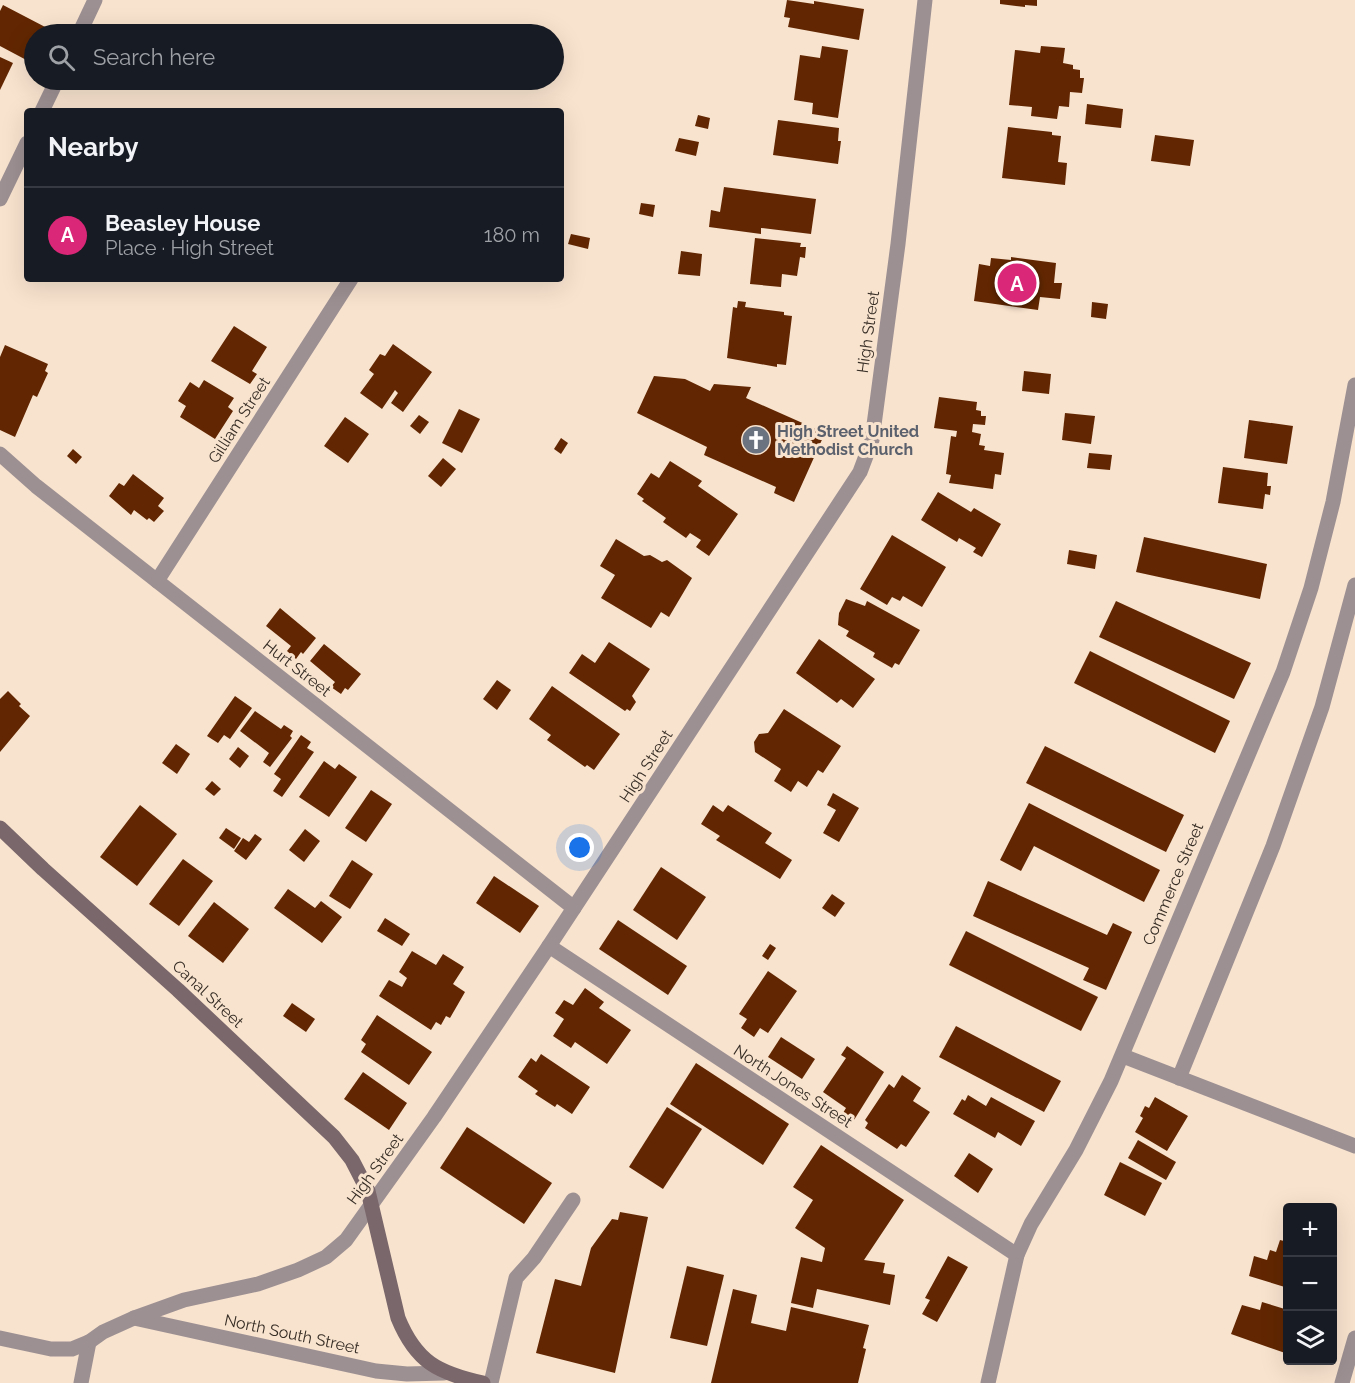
<!DOCTYPE html>
<meta charset="utf-8">
<style>
:root{--surface:#171b24;--page:#242831;--text:#f1f3f6;--muted:#9ea1a6;--line:#363941;--accent:#db2777}
body{margin:0;font-family:Raleway,sans-serif;background:var(--page);color:var(--text)}
.controls{position:absolute;right:18px;bottom:18px;display:grid;overflow:hidden;border-radius:6px;box-shadow:0 6px 24px #0002}
.controls button{width:54px;height:54px;display:grid;place-items:center;padding:0;border:0;border-bottom:2px solid var(--line);background:var(--surface);color:var(--text);font:30px sans-serif}
.you{position:absolute;left:580px;top:848px;width:21px;height:21px;margin:-15px;border:4px solid #fff;border-radius:50%;background:#1a73e8;box-shadow:0 0 0 9px #1a73e833}
.badge{display:grid;place-items:center;width:39px;height:39px;border-radius:50%;background:var(--accent);color:#fff;font-size:20px;font-weight:700}
.pin{position:absolute;translate:-50% -50%;border:3px solid #fff;box-shadow:0 2px 6px #0006}
.list{margin:0;padding:0;list-style:none}
h2{display:flex;justify-content:space-between;align-items:center;height:78px;margin:0;padding:0 24px;font-size:26px}
h2 small{font-size:20px;font-weight:400;color:var(--muted)}
.list li{display:grid;grid-template-columns:39px 1fr auto;gap:18px;align-items:center;box-sizing:border-box;height:96px;padding:0 24px;border-top:2px solid var(--line)}
.list b{display:block;font-size:22px;white-space:nowrap}
.list p{margin:0;font-size:20px;white-space:nowrap;color:var(--muted)}
.list em{font-size:20px;font-style:normal;color:var(--muted)}
.icon{flex:none;width:33px;height:33px;fill:none;stroke:currentColor;stroke-width:2;stroke-linecap:round;stroke-linejoin:round}
.map{position:relative;flex:none;width:1355px;height:1383px;overflow:hidden}
.search{position:absolute;background:var(--surface);box-shadow:0 6px 24px #0002;left:24px;top:24px;width:540px;height:66px;display:flex;align-items:center;gap:15px;box-sizing:border-box;padding:0 21px;border-radius:33px;color:var(--muted);font-size:22px}
.panel{position:absolute;background:var(--surface);box-shadow:0 6px 24px #0002;left:24px;top:108px;width:540px;height:174px;border-radius:6px}
.map>svg:first-child{display:block}
.building{fill:#622702}
.lines{fill:none;stroke-linecap:round;stroke-linejoin:round}
.lane{stroke:#9d9093;stroke-width:15}
.street{stroke:#9d9093;stroke-width:15}
.secondary{stroke:#7a676b;stroke-width:15}
.labels{text-anchor:middle;dominant-baseline:central;stroke-width:6;stroke-linejoin:round;paint-order:stroke}
.street-label{font-size:16px;fill:#372e26;stroke:#f8e3ce}
.worship-label{font-size:16px;font-weight:bold;fill:#5b616d;stroke:#f8e3ce;text-anchor:start}
</style>
<div class="map">
<svg width="1355" height="1383" viewBox="0 0 1355 1383">
<rect width="100%" height="100%" fill="#f8e3ce"/>
<!-- building -->
<g class="building">
<path d="M787,0L814,4V1L864,9L859,40L788,27L790,18L784,17Z"/>
<path d="M1000,0H1037V6L1025,5V7L1000,4Z"/>
<path d="M3,5L49,29L47,34H34V58L32,63L0,46V11Z"/>
<path d="M822,46L848,50L838,118L812,114L813,103L794,100L800,55L820,58Z"/>
<path d="M1041,46L1065,48L1063,63L1073,65V69L1080,70V78H1084L1082,93L1070,92L1069,107L1059,106L1057,119L1031,116L1032,107L1009,105L1015,50L1040,53Z"/>
<path d="M0,57L13,63L0,90Z"/>
<path d="M1087,104L1123,109L1121,128L1085,124Z"/>
<path d="M698,115L710,118L708,129L695,126Z"/>
<path d="M778,120L839,128L838,141H841L838,164L773,155Z"/>
<path d="M1008,127L1052,132V135L1061,136L1058,162L1067,163L1065,185L1002,178Z"/>
<path d="M1155,135L1194,140L1190,166L1151,161Z"/>
<path d="M679,138L699,142L696,156L675,151Z"/>
<path d="M724,187L816,199L811,234L761,228V234L709,227L711,210L720,212Z"/>
<path d="M641,203L655,205L653,217L639,214Z"/>
<path d="M571,234L590,238L588,249L568,244Z"/>
<path d="M755,238L801,243L800,247H806L805,258L800,257L797,276L782,274L781,287L750,284Z"/>
<path d="M681,251L702,254L700,276L678,274Z"/>
<path d="M1011,257L1056,263L1054,283H1062L1060,299L1040,297L1038,310L974,301L979,264L990,266L991,258L1011,260Z"/>
<path d="M738,301L746,302L745,307L784,312V315L792,316L786,365L777,364V367L727,358L733,307L737,308Z"/>
<path d="M1092,302L1108,304L1106,319L1091,317Z"/>
<path d="M234,326L267,347L252,371L257,374L250,384L211,361Z"/>
<path d="M393,344L432,372L403,412L391,403L398,393L395,390L382,409L360,393L374,374L369,370L380,354L385,356Z"/>
<path d="M5,345L48,364L45,371L48,373L37,397L33,395L15,437L0,430V357Z"/>
<path d="M1024,371L1051,374L1049,394L1022,391Z"/>
<path d="M654,376L685,379L710,391L714,384L751,387L746,398L825,433L794,502L774,493L776,487L704,455L707,447L637,413Z"/>
<path d="M204,380L234,398L228,407L233,411L215,439L180,417L186,406L178,401L190,382L199,388Z"/>
<path d="M939,397L977,402L976,410L981,411V416H986L985,425L973,424L972,432L981,434L979,445L985,446L984,450L1004,453L1001,475L995,474L993,489L949,483L951,475L946,474L951,436L956,437L957,431L934,428Z"/>
<path d="M459,409L480,419L462,453L442,443Z"/>
<path d="M1065,413L1095,416L1091,444L1062,440Z"/>
<path d="M419,415L429,422L420,434L410,426Z"/>
<path d="M345,417L369,434L348,463L324,446Z"/>
<path d="M1249,420L1293,426L1287,464L1244,458Z"/>
<path d="M561,438L568,443L561,454L554,449Z"/>
<path d="M73,449L82,457L76,464L67,456Z"/>
<path d="M1089,453L1112,455L1110,470L1087,468Z"/>
<path d="M443,458L456,469L441,487L428,476Z"/>
<path d="M670,461L702,481L698,486L738,514L709,556L696,547L701,540L690,533L686,538L663,522L666,518L642,501L644,499L637,494L651,473L659,478Z"/>
<path d="M1223,467L1268,473L1267,486H1271L1270,495L1265,494L1263,509L1218,503Z"/>
<path d="M133,474L164,498L158,506L164,511L154,522L149,518L147,520L134,510L131,515L109,496L119,483L124,486Z"/>
<path d="M938,492L971,512L974,508L1001,524L982,557L973,552L976,548L959,538L957,542L921,520Z"/>
<path d="M892,535L946,567L922,607L903,596L900,601L892,597L887,605L860,589Z"/>
<path d="M1144,537L1267,564L1260,599L1136,572Z"/>
<path d="M616,539L644,556L650,555L662,562L667,560L692,578L669,617L661,612L651,628L601,598L615,575L600,566Z"/>
<path d="M1069,550L1097,555L1095,569L1067,564Z"/>
<path d="M846,599L865,606L867,601L920,630L899,665L895,663L892,668L873,657L875,653L846,636L849,631L838,625L839,613Z"/>
<path d="M1116,601L1251,663L1234,699L1099,637Z"/>
<path d="M280,608L316,638L303,654L301,652L296,659L287,651L291,646L266,626Z"/>
<path d="M819,639L875,679L853,708L841,699L837,703L796,673Z"/>
<path d="M609,642L650,669L632,696L636,702L630,711L627,709L625,711L569,673L582,654L595,663Z"/>
<path d="M324,644L361,674L348,690L345,688L341,694L331,687L335,682L310,661Z"/>
<path d="M1090,651L1230,721L1215,753L1074,683Z"/>
<path d="M497,680L511,690L497,710L483,699Z"/>
<path d="M552,686L620,734L594,770L587,765L585,767L547,740L551,735L529,719Z"/>
<path d="M8,691L21,704L19,706L30,716L0,752V699Z"/>
<path d="M235,696L252,708L230,739L224,735L218,743L207,736Z"/>
<path d="M784,709L841,746L823,773L818,770L807,787L798,781L791,792L774,781L781,769L755,752L754,742L759,734L768,733Z"/>
<path d="M255,711L281,729L284,725L293,731L290,736L292,738L270,767L263,762L269,753L240,731Z"/>
<path d="M301,735L311,742L307,748L314,752L282,797L273,791L281,779L274,774Z"/>
<path d="M176,744L190,754L177,774L162,763Z"/>
<path d="M1045,746L1184,815L1166,852L1026,783Z"/>
<path d="M238,747L249,756L240,768L229,759Z"/>
<path d="M324,761L335,769L339,764L357,777L329,817L299,797Z"/>
<path d="M212,781L221,789L214,796L205,789Z"/>
<path d="M371,790L392,804L366,842L345,828Z"/>
<path d="M833,793L859,808L839,842L823,833L836,810L827,805Z"/>
<path d="M1029,803L1160,870L1144,902L1034,846L1021,871L1000,860Z"/>
<path d="M140,805L177,834L137,886L100,857Z"/>
<path d="M713,805L723,812L728,805L772,833L765,843L792,860L780,879L716,840L720,836L701,824Z"/>
<path d="M226,828L241,838L234,849L219,838Z"/>
<path d="M305,829L320,841L304,862L289,850Z"/>
<path d="M255,834L262,839L246,860L234,851L243,838L249,842Z"/>
<path d="M183,859L213,881L179,926L149,904Z"/>
<path d="M352,860L373,874L350,909L329,896Z"/>
<path d="M661,867L706,897L677,940L633,910Z"/>
<path d="M494,876L539,906L520,933L476,903Z"/>
<path d="M988,881L1107,935L1113,923L1132,932L1106,990L1083,980L1089,968L973,916Z"/>
<path d="M288,889L315,908L321,901L342,917L322,943L274,908Z"/>
<path d="M832,894L845,903L835,917L822,908Z"/>
<path d="M214,902L249,929L223,963L188,936Z"/>
<path d="M385,918L410,934L402,946L377,931Z"/>
<path d="M618,920L687,966L668,995L599,949Z"/>
<path d="M966,931L1098,997L1081,1031L949,965Z"/>
<path d="M770,944L776,948L768,960L762,956Z"/>
<path d="M412,951L436,965L443,954L464,967L453,984L465,992L450,1018L446,1016L441,1025L436,1022L431,1030L379,996L389,980L402,987L407,978L399,972Z"/>
<path d="M768,971L797,991L768,1033L760,1028L754,1037L741,1028L747,1019L739,1014Z"/>
<path d="M585,988L604,1002L599,1008L631,1030L607,1064L575,1042L571,1048L553,1036L564,1019L555,1013L564,1000L573,1005Z"/>
<path d="M292,1003L315,1019L306,1032L283,1016Z"/>
<path d="M377,1015L432,1052L409,1085L361,1052L366,1044L361,1040Z"/>
<path d="M956,1026L1061,1081L1044,1112L939,1057Z"/>
<path d="M781,1037L815,1059L802,1079L768,1057Z"/>
<path d="M847,1046L884,1072L854,1120L843,1113L846,1108L823,1092L846,1058L841,1055Z"/>
<path d="M541,1054L590,1087L572,1114L557,1104L555,1107L535,1094L538,1091L518,1077L531,1058L536,1062Z"/>
<path d="M696,1063L789,1124L763,1165L670,1104Z"/>
<path d="M363,1072L407,1103L389,1130L344,1099Z"/>
<path d="M902,1075L921,1088L913,1101L930,1112L906,1147L901,1144L897,1149L865,1128L868,1123L865,1120L889,1084L894,1088Z"/>
<path d="M968,1095L986,1106L991,1097L1035,1121L1021,1146L998,1132L995,1138L953,1114L962,1099L965,1101Z"/>
<path d="M1155,1097L1188,1116L1167,1151L1135,1132L1143,1118L1140,1116L1145,1106L1149,1108Z"/>
<path d="M667,1107L702,1129L663,1189L629,1167Z"/>
<path d="M467,1127L552,1183L524,1224L440,1168Z"/>
<path d="M1138,1140L1176,1162L1166,1180L1128,1158Z"/>
<path d="M821,1145L904,1200L864,1260L885,1263L883,1273L895,1275L890,1305L817,1289L813,1308L791,1303L801,1257L822,1262L825,1248L795,1228L813,1200L793,1187Z"/>
<path d="M969,1153L993,1169L978,1193L954,1176Z"/>
<path d="M1120,1162L1162,1183L1145,1216L1104,1195Z"/>
<path d="M620,1212L648,1217L615,1373L536,1353L555,1279L581,1286L591,1248L612,1219L618,1220Z"/>
<path d="M1280,1240L1288,1242V1288L1249,1276L1254,1256L1267,1260L1270,1250L1276,1252Z"/>
<path d="M948,1256L968,1267L937,1322L922,1314L930,1300L925,1298Z"/>
<path d="M687,1266L724,1275L707,1346L670,1338Z"/>
<path d="M733,1289L757,1295L751,1323L786,1331L791,1307L869,1325L863,1348L866,1349L858,1383H711Z"/>
<path d="M1262,1302L1288,1310V1354L1231,1334L1242,1305L1260,1310Z"/>
</g>
<g class="lines">
<!-- lane -->
<g class="lane">
<path d="M1179,1078L1273,846L1322,707L1355,585"/>
<path d="M491,1383L516,1278L534,1258L573,1200"/>
</g>
<!-- street -->
<g class="street">
<path d="M79,34L95,0"/>
<path d="M42,111L57,80"/>
<path d="M0,199L27,143"/>
<path d="M0,454L36,486L574,908"/>
<path d="M157,581L351,279"/>
<path d="M549,946L1017,1255"/>
<path d="M1123,1056L1355,1146"/>
<path d="M134,1318L376,1371L407,1374L444,1373"/>
<path d="M0,1338L51,1349H72L89,1342L103,1332L134,1318L184,1300L258,1284L298,1270L326,1257L346,1240L434,1117L549,946L860,472L872,440L898,244L925,0"/>
<path d="M81,1383L89,1342"/>
<path d="M988,1383L1017,1255L1031,1224L1076,1150L1111,1081L1283,672L1311,588L1333,502L1355,385"/>
<path d="M1342,1383L1355,1338"/>
</g>
<!-- secondary -->
<path class="secondary" d="M0,828L43,869L178,990L334,1137L352,1160L368,1191L398,1318C416,1362 438,1373 483,1383"/>
</g>
<!-- icons -->
<defs>
<g id="church-disc" transform="scale(1.5)"><circle r="9.5" fill="#6b7280" stroke="#f8e3ce"/><path d="M-1.2-6h2.4v3.5h3.3v2.4h-3.3V6h-2.4V-.1h-3.3v-2.4h3.3Z" fill="#fff"/></g>
</defs>
<g fill-rule="evenodd">
<use href="#church-disc" x="756" y="440"/>
</g>
<g class="labels">
<!-- street labels -->
<g class="street-label">
<text transform="translate(868 332) rotate(-82)">High Street</text>
<text transform="translate(239 420) rotate(-57)">Gilliam Street</text>
<text transform="translate(297 668) rotate(38)">Hurt Street</text>
<text transform="translate(646 766) rotate(-57)">High Street</text>
<text transform="translate(1173 884) rotate(-67)">Commerce Street</text>
<text transform="translate(208 994) rotate(43)">Canal Street</text>
<text transform="translate(793 1086) rotate(33)">North Jones Street</text>
<text transform="translate(375 1169) rotate(-54)">High Street</text>
<text transform="translate(292 1334) rotate(12)">North South Street</text>
</g>
<!-- worship labels -->
<g class="worship-label">
<text x="777" y="431">High Street United<tspan x="777" dy="18">Methodist Church</tspan></text>
</g>
</g>
</svg>
<div class="controls">
<button>+</button>
<button>−</button>
<button><svg class="icon" aria-label="layers" viewBox="0 0 24 24"><path d="M12 4l9 5-9 5-9-5zM3 14l9 5 9-5"/></svg></button>
</div>
<div class="you"></div>
<div class="pin badge" style="left:1017px;top:283px">A</div>
<div class="search"><svg class="icon" aria-label="search" viewBox="0 0 24 24"><circle cx="10" cy="10" r="6"/><path d="M15 15l6 6"/></svg>Search here</div>
<section class="panel">
<h2>Nearby<small></small></h2>
<ul class="list">
<li><span class="badge">A</span><div><b>Beasley House</b><p>Place · High Street</p></div><em>180 m</em></li>
</ul>
</section>
</div>
